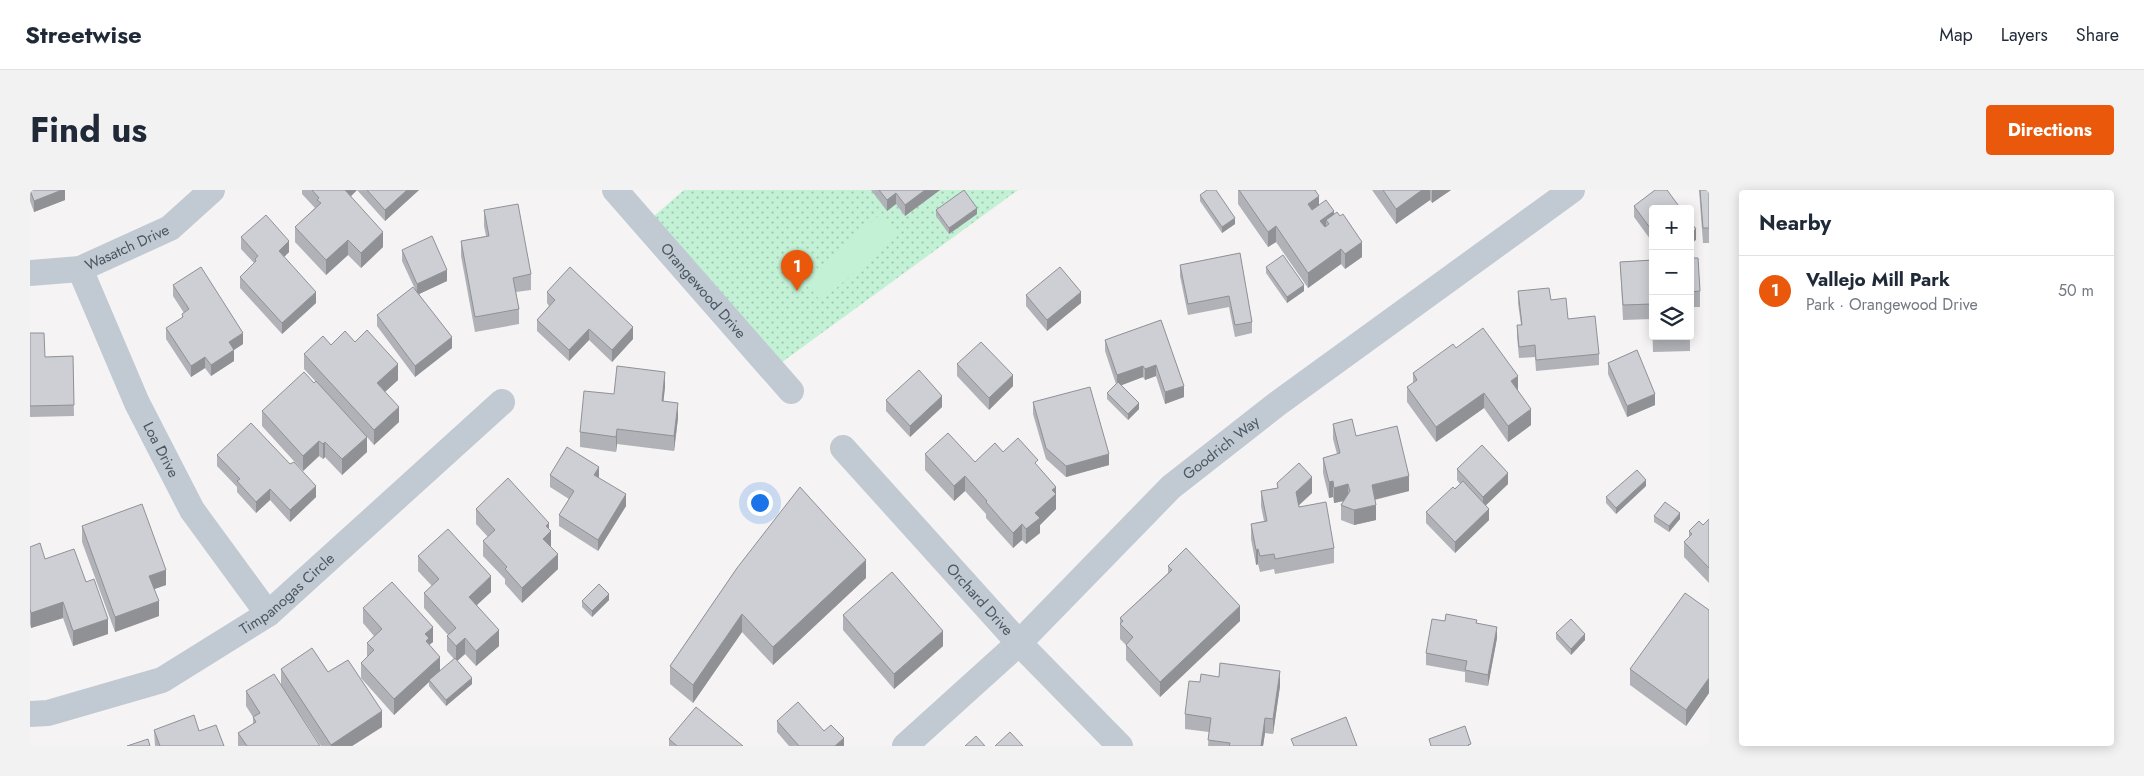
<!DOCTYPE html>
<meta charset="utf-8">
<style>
:root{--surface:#fff;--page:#f2f2f3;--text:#1f2937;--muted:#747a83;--line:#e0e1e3;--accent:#ea580c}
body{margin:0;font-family:Jost,sans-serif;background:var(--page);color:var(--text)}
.controls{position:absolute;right:15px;top:15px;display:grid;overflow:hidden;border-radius:5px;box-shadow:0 2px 12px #0003}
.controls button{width:45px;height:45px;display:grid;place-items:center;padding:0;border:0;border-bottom:1px solid var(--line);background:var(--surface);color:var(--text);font:25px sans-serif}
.you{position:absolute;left:729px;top:312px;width:18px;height:18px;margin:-12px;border:4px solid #fff;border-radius:50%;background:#1a73e8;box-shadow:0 0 0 8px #1a73e833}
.badge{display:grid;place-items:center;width:32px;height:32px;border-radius:50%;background:var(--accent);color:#fff;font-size:16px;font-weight:700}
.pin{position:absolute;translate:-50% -41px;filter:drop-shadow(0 1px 2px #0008)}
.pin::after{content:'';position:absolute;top:26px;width:18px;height:15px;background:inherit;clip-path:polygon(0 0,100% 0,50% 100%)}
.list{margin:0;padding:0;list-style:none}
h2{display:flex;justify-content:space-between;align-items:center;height:65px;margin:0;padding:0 20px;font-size:21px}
h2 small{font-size:16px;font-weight:400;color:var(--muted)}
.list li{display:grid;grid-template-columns:32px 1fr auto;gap:15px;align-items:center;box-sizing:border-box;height:70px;padding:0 20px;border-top:1px solid var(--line)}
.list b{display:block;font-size:19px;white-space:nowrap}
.list p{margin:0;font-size:16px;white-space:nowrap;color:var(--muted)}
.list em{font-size:16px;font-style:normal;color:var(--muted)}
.icon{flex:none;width:28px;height:28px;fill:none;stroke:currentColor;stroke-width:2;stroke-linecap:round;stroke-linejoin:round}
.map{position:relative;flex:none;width:1679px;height:556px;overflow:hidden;border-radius:5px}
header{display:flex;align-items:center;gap:30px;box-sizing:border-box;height:70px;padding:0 25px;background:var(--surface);border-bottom:1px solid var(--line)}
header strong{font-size:24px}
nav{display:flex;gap:28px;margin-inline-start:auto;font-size:18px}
.intro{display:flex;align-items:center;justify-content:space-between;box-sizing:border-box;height:120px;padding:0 30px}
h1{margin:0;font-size:35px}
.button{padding:12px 22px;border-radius:5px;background:var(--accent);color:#fff;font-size:18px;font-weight:700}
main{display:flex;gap:30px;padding:0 30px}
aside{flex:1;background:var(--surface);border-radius:5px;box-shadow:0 2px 12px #0003}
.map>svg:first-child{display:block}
.green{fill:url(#green-dots)}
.pitch{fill:#c3f1d5}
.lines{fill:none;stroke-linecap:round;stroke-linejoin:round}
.street{stroke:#c1cad2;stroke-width:26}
.wall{fill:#b0b2b7}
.shaded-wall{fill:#909195}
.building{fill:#cdcfd5;stroke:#909195}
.labels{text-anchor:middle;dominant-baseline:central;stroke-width:4.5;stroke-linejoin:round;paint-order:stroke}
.street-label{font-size:15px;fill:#4a5661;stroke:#fff}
</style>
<header>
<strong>Streetwise</strong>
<nav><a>Map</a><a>Layers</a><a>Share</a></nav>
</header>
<div class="intro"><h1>Find us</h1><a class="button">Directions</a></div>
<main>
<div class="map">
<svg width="1679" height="556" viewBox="0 0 1679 556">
<defs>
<pattern id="green-dots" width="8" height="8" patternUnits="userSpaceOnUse" patternTransform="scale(1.25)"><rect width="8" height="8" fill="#c3f1d5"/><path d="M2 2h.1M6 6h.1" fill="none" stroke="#a0c6b0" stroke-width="1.8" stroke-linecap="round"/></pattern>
</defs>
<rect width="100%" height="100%" fill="#f5f3f3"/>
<!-- green -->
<path class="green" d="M654,0H988L748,175L623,27Z"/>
<!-- pitch -->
<path class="pitch" d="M851,24L869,45L791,111L773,91Z"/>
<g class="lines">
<!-- street -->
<g class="street">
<path id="s1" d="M585,0L761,201"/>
<path id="s2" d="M50,79L107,213L162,320L238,424"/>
<path id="s3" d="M0,83L50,79L140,38L182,0"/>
<path id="s4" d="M813,258L989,453L1090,556"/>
<path id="s5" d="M0,524L18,523L132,490L238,424L472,212"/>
<path id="s6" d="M875,556L989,453L1141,297L1247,214L1542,0"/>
</g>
</g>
<!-- wall -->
<g class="wall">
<path d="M0,0H35V10L4,22L0,11Z"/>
<path d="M272,0H389L355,31L327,0L321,6L353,57L331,78L318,65L296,85L265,52V37L285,18L272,4Z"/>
<path d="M841,0H910L875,26L866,14L857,21Z"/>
<path d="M1208,0H1285L1289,15L1304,23L1332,67L1315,79L1311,74L1278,98L1246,52L1238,57L1208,14Z"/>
<path d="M1342,0H1421L1402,13L1400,10L1366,34Z"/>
<path d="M1669,0H1679V53H1673Z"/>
<path d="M1170,5L1205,34L1192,43L1170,11Z"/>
<path d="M1604,16L1623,19V53L1604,27Z"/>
<path d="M454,20L501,84V100L486,102L489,119V134L445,142L431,66V51L456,46L454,36Z"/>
<path d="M906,20L947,24L919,44L906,26Z"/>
<path d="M211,47L259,62L254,67L286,113L252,144L210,98V87L224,73L211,59Z"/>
<path d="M372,60L417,91L389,104L422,158L385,187L347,136V125L385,99L372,71Z"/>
<path d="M1210,63L1222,132V143L1205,147L1199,117L1158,125L1150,86V75Z"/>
<path d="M1660,68L1670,101V117H1660Z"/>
<path d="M1623,70V146H1660V161L1623,162L1622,129L1593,130L1590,72Z"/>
<path d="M1236,77L1274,101L1257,113L1236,83Z"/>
<path d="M143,95L213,154L204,160V171L181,186L175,178L161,187L136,149V138L152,128V124L154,123L143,106Z"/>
<path d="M1488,101L1521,110L1569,164V175L1506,181L1505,167L1489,168L1487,146V135H1491L1488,113Z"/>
<path d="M517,102L603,149L582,172L559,150L539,171L507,141V130L519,116L517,113Z"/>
<path d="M996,105L1051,113L1017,141L996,116Z"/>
<path d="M1131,130L1154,207L1135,214L1126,186L1115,190L1113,187L1091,195L1109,219L1098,230L1077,209V203L1086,194L1075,161V150Z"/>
<path d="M0,143L15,167L43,166L44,226L0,227Z"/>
<path d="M325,152L368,190L355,202L369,232L344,255L337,247V262L312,285L295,267L293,269L289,266L273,281L232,236V221L284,193L286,192L274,179V164L301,155Z"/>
<path d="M1426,158L1488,201L1501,235L1478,252L1454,218L1406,252L1377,212V197L1383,193V183Z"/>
<path d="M1578,173L1625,215L1597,227L1578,184Z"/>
<path d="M927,174L983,196L959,220L927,186Z"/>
<path d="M635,197L633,211L648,228L644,261L587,254L586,262L550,257V242L584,204Z"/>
<path d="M856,210L912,217L880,247L856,221Z"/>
<path d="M1003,212L1079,275L1036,287L1016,269L1003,224Z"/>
<path d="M1303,234L1326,246L1379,301L1345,310L1346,330L1324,335L1311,330V315L1313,311L1304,313L1303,307L1299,308L1293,283V268L1307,264L1303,249Z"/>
<path d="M973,262L1008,277L1026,297V319L1010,335V343L996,354L992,350L983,358L956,328V324L935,301L924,311L895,280V264L945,272Z"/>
<path d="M187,265L286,307L260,332L240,310L226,323L207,302V297L187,276Z"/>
<path d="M1427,279L1478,294L1456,315L1459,330L1425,363L1396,333V322L1430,294L1427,290Z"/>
<path d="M520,285L569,288L596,316L568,361L529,336V325L539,309L520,297Z"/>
<path d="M1247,293L1282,303L1269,315V317L1304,358V373L1245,384L1244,379L1230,382L1228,374L1226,375L1221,349V334L1234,331L1231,316V301L1247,298Z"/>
<path d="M1616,296L1586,324L1576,313V307Z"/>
<path d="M446,319L519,340L521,357L528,379L492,413L475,394V389L453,366V351L458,347L446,334Z"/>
<path d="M1624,326L1650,329L1639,342L1624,332Z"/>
<path d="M1679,329V393L1654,367V352L1659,347V341L1673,335Z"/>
<path d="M52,336L136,395L124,399L129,426L85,442L52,352Z"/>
<path d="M0,357L15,369L56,392L78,444L43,456L33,428L1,438L0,434Z"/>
<path d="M388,366L461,402L447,415L469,456L446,476L435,464L427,471L442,494L416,516L399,496V492L364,525L331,488V473L337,467V453L344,446L333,433V418L403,452L399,455L410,481L424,469L417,461V446L418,445L394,418V403L402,396L388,381Z"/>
<path d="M1138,376L1210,431L1130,507L1096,470V455L1090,449V428L1138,383Z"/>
<path d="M707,378L836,388L743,475L712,442L663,513L640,494V476Z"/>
<path d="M579,410L562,427L552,417V411Z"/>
<path d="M1679,420V503L1656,536L1600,495V479Z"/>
<path d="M813,425L913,456L864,499L813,440Z"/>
<path d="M1415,431L1447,433L1467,448L1458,496L1435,492V482L1396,475V463Z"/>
<path d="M1526,443L1555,450L1541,465L1526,449Z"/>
<path d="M251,479L298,482L352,537L322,556H291L259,507L290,556H208V543L223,534V527L216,516V501L251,494Z"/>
<path d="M1170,492L1250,496L1243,544L1235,543L1233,556H1178L1179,542L1155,539V524Z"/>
<path d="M747,531L794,541L814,556H759L747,542Z"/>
<path d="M124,540L194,556H125Z"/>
<path d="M639,549L713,556H639Z"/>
</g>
<!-- shaded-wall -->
<g class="shaded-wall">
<path d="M32,0H35V10L4,22V11Z"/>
<path d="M315,0H321V10Z"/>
<path d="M321,0H327L321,6Z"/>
<path d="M377,0H389L355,31V20Z"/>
<path d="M895,0H910L875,26V15Z"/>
<path d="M1392,0H1400V10L1366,34V19Z"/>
<path d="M1402,0H1421L1402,13Z"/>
<path d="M866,3V14L857,21V10Z"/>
<path d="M1289,6V21L1278,29V14Z"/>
<path d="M947,18V24L919,44V38Z"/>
<path d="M1304,21V37L1299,34L1296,30V43L1290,31Z"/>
<path d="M1205,28V34L1192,43V37Z"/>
<path d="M1246,36V52L1238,57V42Z"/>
<path d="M1666,39V50L1660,54V43Z"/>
<path d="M353,42V57L331,78V63Z"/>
<path d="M318,50V65L296,85V70Z"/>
<path d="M259,51V62L249,72V61Z"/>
<path d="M1332,52V67L1315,79V64Z"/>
<path d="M1311,59V74L1278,98V83Z"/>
<path d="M417,80V91L387,105V94Z"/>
<path d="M1274,95V101L1257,113V107Z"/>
<path d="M286,102V113L252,144V133Z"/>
<path d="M1051,102V113L1017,141V130Z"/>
<path d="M603,137V149L582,172V160Z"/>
<path d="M559,139V150L539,171V160Z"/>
<path d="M213,143V154L199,163V152Z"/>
<path d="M422,147V158L385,187V176Z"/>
<path d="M204,160V171L181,186V175Z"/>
<path d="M175,167V178L161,187V176Z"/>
<path d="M368,174V190L347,209V193Z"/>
<path d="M1126,175V186L1115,190V179Z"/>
<path d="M1113,176V187L1087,197V185Z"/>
<path d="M635,182V197L632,226V211Z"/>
<path d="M983,185V196L959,220V208Z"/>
<path d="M1488,186V201L1481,191Z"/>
<path d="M1154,196V207L1135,214V202Z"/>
<path d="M1454,203V218L1406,252V237Z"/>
<path d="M1625,204V215L1597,227V216Z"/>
<path d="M912,206V217L880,247V236Z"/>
<path d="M648,213V228L644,261V246Z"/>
<path d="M1109,213V219L1098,230V224Z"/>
<path d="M369,217V232L344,255V240Z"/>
<path d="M1501,219V235L1478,252V236Z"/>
<path d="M587,239V254L586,262V247Z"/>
<path d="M337,247V262L312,285V269Z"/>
<path d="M289,251V266L273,281V266Z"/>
<path d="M295,252V267L293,269V254Z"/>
<path d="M1079,264V275L1036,287V276Z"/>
<path d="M569,277V288L564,285Z"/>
<path d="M1478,283V294L1453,318V307Z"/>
<path d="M935,286V301L924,311V296Z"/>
<path d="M1379,286V301L1342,310V295Z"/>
<path d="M1282,287V303L1266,318V302Z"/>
<path d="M1616,290V296L1586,324V318Z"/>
<path d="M1303,291V307L1299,308V292Z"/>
<path d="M1318,294V310L1304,313V298Z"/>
<path d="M286,296V307L260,332V320Z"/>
<path d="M1026,297V319L1010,335V343L996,354V339L1005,323L1022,300Z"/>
<path d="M240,299V310L226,323V312Z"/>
<path d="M596,304V316L568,361V350Z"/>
<path d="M1346,315V330L1324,335V320Z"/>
<path d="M1459,319V330L1425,363V352Z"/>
<path d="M1650,323V329L1639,342V336Z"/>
<path d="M519,333V343L521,341V356L513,364V349L516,336Z"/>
<path d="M992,334V350L983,358V343Z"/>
<path d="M1228,359V374L1226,375V360Z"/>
<path d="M528,364V379L492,413V398Z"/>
<path d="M836,370V388L743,475V457Z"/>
<path d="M136,380V395L119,401V386Z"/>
<path d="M461,386V402L439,422V407Z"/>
<path d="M579,404V410L562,427V421Z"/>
<path d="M129,411V426L85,442V427Z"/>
<path d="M33,412V428L1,438V423Z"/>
<path d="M1210,416V431L1130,507V492Z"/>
<path d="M712,424V442L663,513V495Z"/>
<path d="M78,429V444L43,456V441Z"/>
<path d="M403,437V452L399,455L396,466L395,444Z"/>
<path d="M1467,437V448L1458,496V485Z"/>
<path d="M469,440V456L446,476V461Z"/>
<path d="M913,441V456L864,499V484Z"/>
<path d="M1555,444V450L1541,465V459Z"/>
<path d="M435,448V464L426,472V456Z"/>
<path d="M410,467V482L399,490V492L364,525V509Z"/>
<path d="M1250,481V496L1243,544V529Z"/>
<path d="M442,488V494L416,516V510Z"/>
<path d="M1679,488V503L1656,536V520Z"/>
<path d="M352,521V537L322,556H301V555Z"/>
<path d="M1235,528V543L1233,556H1231Z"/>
<path d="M814,548V556H805Z"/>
</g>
<!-- building -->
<g class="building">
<path d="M0,0H32L4,11Z"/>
<path d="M282,0H315L353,42L331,63L318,50L296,70L265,37L291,13L287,10L289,8Z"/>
<path d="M337,0H377L355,20Z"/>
<path d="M849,0H895L875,15L866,3L857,10Z"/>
<path d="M934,0L947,18L919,38L906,20Z"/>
<path d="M1177,0H1186L1205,28L1192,37L1170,5Z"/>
<path d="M1209,0H1285L1289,6L1278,14L1282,20L1296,10L1304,21L1290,31L1295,37L1299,34L1296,30L1307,22L1310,26L1313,24L1332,52L1315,64L1311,59L1278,83L1246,36L1238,42Z"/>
<path d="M1353,0H1392L1366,19Z"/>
<path d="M1625,0H1637L1651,19H1623V42L1604,16Z"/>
<path d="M1670,0H1679V38H1673Z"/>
<path d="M488,14L501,84L483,88L489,119L445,127L431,51L459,46L454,20Z"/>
<path d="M236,25L259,51L249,61L286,102L252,133L210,87L226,71L225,69L228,66L211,47Z"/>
<path d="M1660,31L1666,39L1660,43Z"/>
<path d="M402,46L417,80L387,94L372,60Z"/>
<path d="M1210,63L1222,132L1205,135L1199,106L1158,114L1150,75Z"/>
<path d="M1253,65L1274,95L1257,107L1236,77Z"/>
<path d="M1660,68H1668L1670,101L1660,102Z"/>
<path d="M1623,70V136L1622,114L1593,115L1590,72Z"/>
<path d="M171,77L213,143L199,152L204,160L181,175L175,167L161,176L136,138L153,127L152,124L159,119L143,95Z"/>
<path d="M540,77L603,137L582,160L559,139L539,160L507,130L525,110L517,102Z"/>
<path d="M1030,77L1051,102L1017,130L996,105Z"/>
<path d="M383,97L422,147L385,176L347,125Z"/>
<path d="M1519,98L1521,110L1536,108L1538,129L1565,126L1569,164L1506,170L1505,155L1489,157L1487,135H1492L1488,101Z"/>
<path d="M1131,130L1154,196L1135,202L1126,175L1115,179L1113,176L1087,185L1075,150Z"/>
<path d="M1453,138L1488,186L1481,191L1501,219L1478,236L1454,203L1406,237L1377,197L1387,190L1383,183L1423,154L1426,158Z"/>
<path d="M337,140L368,174L347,193L369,217L344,240L274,164L293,146L301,155L315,141L325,152Z"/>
<path d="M0,143H14L15,167L43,166L44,215L0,216Z"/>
<path d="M1623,146H1642L1623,147Z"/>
<path d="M951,152L983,185L959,208L927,174Z"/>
<path d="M1607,160L1625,204L1597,216L1578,173Z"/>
<path d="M587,176L635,182L632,211L648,213L644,246L587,239L586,247L550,242L554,201L584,204Z"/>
<path d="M889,180L912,206L880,236L856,210Z"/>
<path d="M274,182L284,193L286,191L337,247L312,269L295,252L293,254L289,251L273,266L232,221Z"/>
<path d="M1088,192L1109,213L1098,224L1077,203Z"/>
<path d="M1060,197L1079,264L1036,276L1016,258L1003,212Z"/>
<path d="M1322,229L1326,246L1367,236L1379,286L1342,295L1346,315L1324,320L1311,315L1320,301L1318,294L1304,298L1303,291L1299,292L1293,268L1310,263L1303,234Z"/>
<path d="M221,233L260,274L264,272L286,296L260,320L240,299L226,312L207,291L210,289L187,265Z"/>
<path d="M918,243L945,272L965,253L973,262L988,248L1008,270L1005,273L1026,297L1022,300L1026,304L1005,323L1010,328L996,339L992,334L983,343L956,312L957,311L935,286L924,296L895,264Z"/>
<path d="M1452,255L1478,283L1453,307L1427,279Z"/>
<path d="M537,257L569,277L564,285L596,304L568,350L529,325L544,301L520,285Z"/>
<path d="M1269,273L1282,287L1266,302L1269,317L1296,312L1304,358L1245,369L1244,364L1230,366L1228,359L1226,360L1221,334L1237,331L1231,301L1248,298L1247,293Z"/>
<path d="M1607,280L1616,290L1586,318L1576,307Z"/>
<path d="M478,288L519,333L516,336L521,341L513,349L528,364L492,398L475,379L477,377L453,351L465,340L446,319Z"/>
<path d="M1433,291L1459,319L1425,352L1396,322L1423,297L1425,299Z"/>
<path d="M770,297L836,370L743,457L712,424L663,495L640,476L707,378Z"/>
<path d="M1635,312L1650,323L1639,336L1624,326Z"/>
<path d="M112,314L136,380L119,386L129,411L85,427L52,336Z"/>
<path d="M1679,329V378L1654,352L1662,344L1659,341L1669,331L1673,335Z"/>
<path d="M418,339L461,386L439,407L469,440L446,461L435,448L426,456L417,446L426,438L394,403L409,389L388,366Z"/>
<path d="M10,353L15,369L44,359L56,392L64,389L78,429L43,441L33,412L1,423L0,419V357Z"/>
<path d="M1156,358L1210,416L1130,492L1096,455L1103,447L1090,434L1093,431L1090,428L1142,380L1138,376Z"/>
<path d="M862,382L913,441L864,484L813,425Z"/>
<path d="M362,392L403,437L395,444L399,448L396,451L410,467L364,509L331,473L344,460L337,453L352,439L333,418Z"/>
<path d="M569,394L579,404L562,421L552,411Z"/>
<path d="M1655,403L1679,420V488L1656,520L1600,479Z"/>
<path d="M1416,424L1447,430L1446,433L1467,437L1458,485L1435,480L1437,471L1396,463L1402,429L1415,431Z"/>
<path d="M1541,429L1555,444L1541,459L1526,443Z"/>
<path d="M282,458L298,482L318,470L352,521L301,555L251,479Z"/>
<path d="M425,468L442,488L416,510L399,490Z"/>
<path d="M1190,473L1250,481L1243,529L1235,528L1231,556H1199L1200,553L1178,550L1181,528L1155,524L1159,491L1170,492L1171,484L1189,487Z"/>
<path d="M244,484L290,556H217L208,543L226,532L223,527L230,523L216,501Z"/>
<path d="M768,512L794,541L801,535L814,548L805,556H769L747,531Z"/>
<path d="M666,517L713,556H647L639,549Z"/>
<path d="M164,525L169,541L186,535L194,556H130L124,540Z"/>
<path d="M1316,527L1327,556H1264L1261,549Z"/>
<path d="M1435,536L1441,554L1438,555L1439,556H1401L1399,549Z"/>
<path d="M980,542L993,556H965Z"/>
<path d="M946,546L955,556H935Z"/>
<path d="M118,549L120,556H97Z"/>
</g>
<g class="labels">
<!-- street labels -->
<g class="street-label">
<text stroke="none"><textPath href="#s3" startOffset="102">Wasatch Drive</textPath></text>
<text stroke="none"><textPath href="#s1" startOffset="134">Orangewood Drive</textPath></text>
<text stroke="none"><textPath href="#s6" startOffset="435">Goodrich Way</textPath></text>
<text stroke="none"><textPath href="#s2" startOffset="198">Loa Drive</textPath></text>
<text stroke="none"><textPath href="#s5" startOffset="289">Timpanogas Circle</textPath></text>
<text stroke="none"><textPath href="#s4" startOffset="204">Orchard Drive</textPath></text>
</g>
</g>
</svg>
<div class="controls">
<button>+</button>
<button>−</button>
<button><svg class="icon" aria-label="layers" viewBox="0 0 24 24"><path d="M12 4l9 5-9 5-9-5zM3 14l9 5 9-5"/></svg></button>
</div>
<div class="you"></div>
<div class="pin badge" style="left:767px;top:101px">1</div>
</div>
<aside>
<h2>Nearby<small></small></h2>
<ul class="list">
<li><span class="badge">1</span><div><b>Vallejo Mill Park</b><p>Park · Orangewood Drive</p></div><em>50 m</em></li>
</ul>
</aside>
</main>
